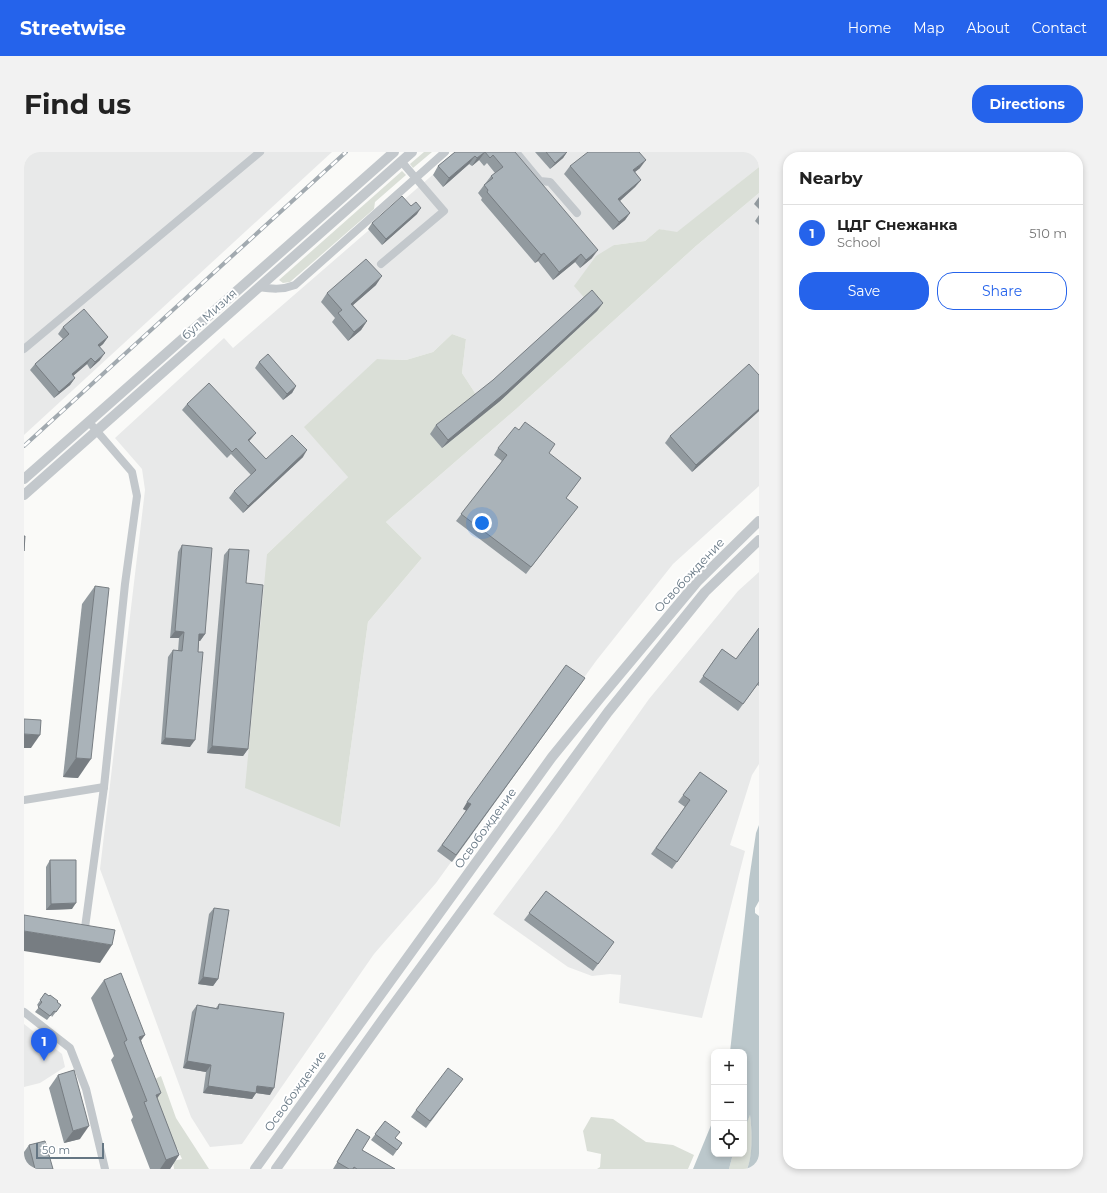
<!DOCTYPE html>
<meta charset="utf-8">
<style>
:root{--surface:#fff;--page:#f2f2f2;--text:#222;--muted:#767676;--line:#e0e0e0;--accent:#2563eb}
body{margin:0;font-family:Montserrat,sans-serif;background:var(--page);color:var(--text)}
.controls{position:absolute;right:12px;bottom:12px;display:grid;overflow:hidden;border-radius:8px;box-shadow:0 2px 6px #0003}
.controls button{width:36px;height:36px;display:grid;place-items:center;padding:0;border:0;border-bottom:1px solid var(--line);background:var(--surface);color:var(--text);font:20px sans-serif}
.scale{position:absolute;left:12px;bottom:10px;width:68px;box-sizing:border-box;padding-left:4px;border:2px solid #657683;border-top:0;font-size:11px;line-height:14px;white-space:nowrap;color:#657683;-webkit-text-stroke:3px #fff;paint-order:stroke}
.you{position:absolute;left:458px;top:371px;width:14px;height:14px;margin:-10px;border:3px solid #fff;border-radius:50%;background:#1a73e8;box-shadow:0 0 0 6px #1a73e833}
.badge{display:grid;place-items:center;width:26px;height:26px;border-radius:50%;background:var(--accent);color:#fff;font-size:13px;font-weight:700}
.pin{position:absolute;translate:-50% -33px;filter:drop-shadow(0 1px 2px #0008)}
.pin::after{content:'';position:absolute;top:21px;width:14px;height:12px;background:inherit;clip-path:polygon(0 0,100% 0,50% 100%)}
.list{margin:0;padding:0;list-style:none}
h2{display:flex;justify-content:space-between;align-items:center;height:52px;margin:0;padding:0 16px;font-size:17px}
h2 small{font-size:13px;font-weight:400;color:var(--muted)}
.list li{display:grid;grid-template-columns:26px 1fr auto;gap:12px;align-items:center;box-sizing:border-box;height:56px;padding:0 16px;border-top:1px solid var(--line)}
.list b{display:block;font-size:15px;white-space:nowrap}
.list p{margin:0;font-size:13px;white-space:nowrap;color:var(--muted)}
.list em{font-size:13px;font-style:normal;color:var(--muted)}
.actions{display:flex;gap:8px;padding:12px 16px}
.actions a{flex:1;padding:9px 0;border:1px solid var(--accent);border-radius:16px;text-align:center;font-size:14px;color:var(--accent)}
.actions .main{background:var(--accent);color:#fff}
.icon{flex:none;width:22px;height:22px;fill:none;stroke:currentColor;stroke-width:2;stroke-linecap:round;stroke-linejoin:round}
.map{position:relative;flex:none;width:735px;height:1017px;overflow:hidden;border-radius:16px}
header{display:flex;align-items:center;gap:24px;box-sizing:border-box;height:56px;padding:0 20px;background:var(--accent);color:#fff}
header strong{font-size:19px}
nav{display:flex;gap:22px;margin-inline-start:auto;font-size:14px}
.intro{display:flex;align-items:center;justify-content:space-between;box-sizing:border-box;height:96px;padding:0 24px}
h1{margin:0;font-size:28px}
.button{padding:10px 18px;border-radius:16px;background:var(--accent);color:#fff;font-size:14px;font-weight:700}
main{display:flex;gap:24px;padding:0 24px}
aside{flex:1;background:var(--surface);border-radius:16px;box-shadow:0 2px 6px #0003}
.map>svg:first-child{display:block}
.built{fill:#e8e9e9}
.green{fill:#dadfd7}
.water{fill:#bbc7cb}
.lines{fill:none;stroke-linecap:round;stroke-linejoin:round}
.minor{stroke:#c3c8cc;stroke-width:8}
.tertiary{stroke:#c3c8cc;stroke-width:10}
.rail-casing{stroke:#a2aab0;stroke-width:4}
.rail{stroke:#fff;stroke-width:2.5;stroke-dasharray:8;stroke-linecap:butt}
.wall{fill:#929a9f}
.shaded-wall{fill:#777d82}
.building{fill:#aab3b9;stroke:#777d82}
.labels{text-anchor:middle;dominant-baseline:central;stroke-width:4;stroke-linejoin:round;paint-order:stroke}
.street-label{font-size:12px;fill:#657683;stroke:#fff}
</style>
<header>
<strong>Streetwise</strong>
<nav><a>Home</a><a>Map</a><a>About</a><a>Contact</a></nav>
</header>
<div class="intro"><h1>Find us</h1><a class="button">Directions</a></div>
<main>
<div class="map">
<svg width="735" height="1017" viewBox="0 0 735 1017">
<rect width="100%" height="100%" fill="#fafaf8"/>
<!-- built -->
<g class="built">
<path d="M0,0H308L0,283Z"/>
<path d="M435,0H735V15L653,81L635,77L621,89L590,93L561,147L453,244L438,221L442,187L428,182L409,200L382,208L353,207L324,325L243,402L316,675L344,470L398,406L362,370L491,258L672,94L735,41V334L649,412L572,509L412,731L350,802L218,992L186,995L167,965L76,717L121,338L118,317L91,286L200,186L209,196Z"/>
<path d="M735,420V612L728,623L706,693L721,699L678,866L595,851L597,823L586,822L568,824L544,815L469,762L532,678L625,547L714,439Z"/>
<path d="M0,872L38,902L41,915L16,931L0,935Z"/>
</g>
<!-- green -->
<g class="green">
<path d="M400,0H408L389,16L386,12Z"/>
<path d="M735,15V41L672,94L491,258L362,370L398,406L344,470L316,675L221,636L243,402L324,325L280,275L353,207L382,208L409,200L428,182L442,187L438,221L453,244L572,159L550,134L572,104L590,93L621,89L635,77L653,80Z"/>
<path d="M378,19L382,23L351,50L350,57L266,130L259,131L255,128Z"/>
<path d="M137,924L152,966L185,1017H150L149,1009L158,1007L153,996L139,990L126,934L133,926Z"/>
<path d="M726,962C728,979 730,1001 723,1017H705L709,1002H720V978Z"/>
<path d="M567,965L589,967L622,990L649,993L670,1003L664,1017H573L576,1015L577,1002L563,999L559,979Z"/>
</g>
<!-- water -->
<g class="water">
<path d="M735,673V749L731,756V761L735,764V1017H723C729,1003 728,978 726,963L720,978V900H706L725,728L732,681Z"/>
<path d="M690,966V1002H709L705,1017H669Z"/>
</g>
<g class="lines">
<!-- minor -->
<g class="minor">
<path d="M492,0L516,29L526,30L553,61"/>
<path d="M357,112L420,59L377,9"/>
<path d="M235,135C248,137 258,138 271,133L421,0"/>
<path d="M0,197L236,0"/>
<path d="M0,648L80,635"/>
<path d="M60,783L80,635L101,432L113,344L108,320L65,270"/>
<path d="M0,860L46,896L62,937L81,1017"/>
</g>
<!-- tertiary -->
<g class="tertiary">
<path d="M0,327L370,0"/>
<path d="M0,343L388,0"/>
<path d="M231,1017L528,605L576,546L673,430L735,369"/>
<path d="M252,1017L359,867L584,560L681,440L735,388"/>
</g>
<!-- rail casing -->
<g class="rail-casing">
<path id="rail" d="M0,294L322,0"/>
</g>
<!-- rail -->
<use href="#rail" class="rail"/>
</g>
<!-- wall -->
<g class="wall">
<path d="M431,0H491L568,106L556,116L551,110L529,128L514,109L511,111L457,48L458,46L454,41L467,24L471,21L463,11L460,14L455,8L448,14L445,12L419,35L409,23L414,14Z"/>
<path d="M511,0H543L539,6L526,17Z"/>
<path d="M546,14L616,16L611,20L617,28L611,35L596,49L606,61L601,68L589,78L540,22Z"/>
<path d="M735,45V57L730,52Z"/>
<path d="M393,62L358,93L344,77L348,71Z"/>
<path d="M735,63V73L731,69Z"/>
<path d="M352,133L329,153L343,169L337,178L324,189L308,170L311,166L297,150L303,141Z"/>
<path d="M579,151L573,159L476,249L418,296L406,282L412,273Z"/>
<path d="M39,175L84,185L79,192L75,195L76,208L66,217L63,212L49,224L51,226L46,233L30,246L6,218L11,212L39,187L34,182Z"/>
<path d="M235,210L272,234L268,241L259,248L231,216Z"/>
<path d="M735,223V259L668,320L641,291L646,284Z"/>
<path d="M163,252L232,281L225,289L242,307L279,305L219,361L205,346L210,339L227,323L207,302L203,306L158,258Z"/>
<path d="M474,296L525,302L557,326L542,346L549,361L502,422L432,369L478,309L470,303Z"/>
<path d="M158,393L181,482L176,489H175L166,595L137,592L144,505L149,498L154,499L155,486H146L154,400Z"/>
<path d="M205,397L222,431L224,597L219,604L183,601L200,403Z"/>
<path d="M71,434L54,626L39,625L58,452Z"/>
<path d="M735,476V534L733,533L714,559L675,530L698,497L712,507Z"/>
<path d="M561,526L428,710L413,699L443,659L439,657Z"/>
<path d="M676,620L703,639L648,717L627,702L661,655L654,650Z"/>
<path d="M26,708L48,757L22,758V715Z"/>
<path d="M522,739L590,790L569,819L500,768Z"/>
<path d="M190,756L194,827L189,834L174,832L185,762Z"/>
<path d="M80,828L117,888L133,946L155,1003L146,1017H126L107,968L109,965L87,908L90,904L67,846Z"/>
<path d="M21,841L37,853L28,865L27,863L23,868L11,860L15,855L13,853Z"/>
<path d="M195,852L246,943L232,941L228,947L179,941L182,920L159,916L168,860L173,853L192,856Z"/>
<path d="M34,923L56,987L40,991L25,936Z"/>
<path d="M439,927L402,976L387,965L392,958Z"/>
<path d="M361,969L371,986L378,991L369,1004L347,988Z"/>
<path d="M333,977L338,998L371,1017H309Z"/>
<path d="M5,993L29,1017H0V1000Z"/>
</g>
<!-- shaded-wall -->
<g class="shaded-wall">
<path d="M461,0L455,8L448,14L453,6Z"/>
<path d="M543,0L539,6L526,17L531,11Z"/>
<path d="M451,4L445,12L419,35L425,26Z"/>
<path d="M622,8L616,16L603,26L609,18Z"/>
<path d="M617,28L611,35L589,55L594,47Z"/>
<path d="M397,56L393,62L358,93L362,87Z"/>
<path d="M606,61L601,68L589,78L595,70Z"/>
<path d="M574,98L568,106L556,116L562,108Z"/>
<path d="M520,101L514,109L511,111L517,103Z"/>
<path d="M557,102L551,110L529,128L535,120Z"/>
<path d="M358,124L352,133L321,160L327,152Z"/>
<path d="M579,151L573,159L476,249L418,296L424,288Z"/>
<path d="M343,169L337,178L324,189L330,180Z"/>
<path d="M84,185L79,192L70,200L74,193Z"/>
<path d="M81,201L76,208L66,217L71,210Z"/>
<path d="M67,206L63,212L43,229L48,222Z"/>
<path d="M51,226L46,233L30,246L35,240Z"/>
<path d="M272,234L268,241L259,248L263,242Z"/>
<path d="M735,257V259L668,320L672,313Z"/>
<path d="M232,281L227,287L219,295L224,288Z"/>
<path d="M283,298L279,305L219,361L224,354Z"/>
<path d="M151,479L160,480L155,486H146Z"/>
<path d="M175,482H181L176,489L171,488Z"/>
<path d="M0,582L16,583L7,596H0Z"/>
<path d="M141,586L171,588L166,595L137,592Z"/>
<path d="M188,594L224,597L219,604L183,601Z"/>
<path d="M52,606L67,607L54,626L39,625Z"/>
<path d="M443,650L447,652L443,659L439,657Z"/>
<path d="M52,751L48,757L22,758L27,752Z"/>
<path d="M0,779L88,793L76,811L0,799Z"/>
<path d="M179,825L194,827L189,834L174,832Z"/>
<path d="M121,883L108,901L115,885Z"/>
<path d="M163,909L187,913L182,920L159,916Z"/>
<path d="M184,934H233L250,936L246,943L232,941L228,947L179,941Z"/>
<path d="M137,941L124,959L132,943Z"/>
<path d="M65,974L56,987L40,991L49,979Z"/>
<path d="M155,1003L146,1017H136L142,1008Z"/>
</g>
<!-- building -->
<g class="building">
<path d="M431,0H491L574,98L562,108L557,102L535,120L520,101L517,103L463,40L464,38L460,33L469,26L467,24L479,15L469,3L466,6L461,0L453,6L451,4L425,26L414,14Z"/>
<path d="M522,0H543L531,11Z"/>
<path d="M564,0H615L622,8L609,18L617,28L594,47L606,61L595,70L546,14Z"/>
<path d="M378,44L387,54L392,50L397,56L362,87L348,71Z"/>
<path d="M342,107L358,124L327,152L343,169L330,180L314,161L318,158L303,141Z"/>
<path d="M568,138L579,151L482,240L424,288L412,273L469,228Z"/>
<path d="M60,157L84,185L74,193L81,201L71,210L67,206L48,222L51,226L35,240L11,212L45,182L39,175Z"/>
<path d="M244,202L272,234L263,242L235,210Z"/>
<path d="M725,212L735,223V257L672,313L646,284Z"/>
<path d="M185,231L232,281L224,288L242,307L268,283L283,298L224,354L210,339L232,318L212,296L208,300L163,252Z"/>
<path d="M501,270L531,292L525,301L557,326L542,346L554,355L507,415L437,362L483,303L474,296L491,275L495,278Z"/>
<path d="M0,384H1L0,399Z"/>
<path d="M158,393L188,396L181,482H175L174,500H179L171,588L141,586L149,498L158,499L160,480L151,479Z"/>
<path d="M205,397L225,398L222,431L239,433L224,597L188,594Z"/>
<path d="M71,434L85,436L67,607L52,606Z"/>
<path d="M735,476V530L719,552L679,524L698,497L712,507Z"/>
<path d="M542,513L561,526L432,703L418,693L447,652L443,650Z"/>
<path d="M0,567L17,568L16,583L0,582Z"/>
<path d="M676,620L703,639L653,710L632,696L666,648L659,643Z"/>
<path d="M26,708H52V751L27,752Z"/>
<path d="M522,739L590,790L574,812L505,761Z"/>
<path d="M190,756L205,758L194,827L179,825Z"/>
<path d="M0,763L91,778L88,793L0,779Z"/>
<path d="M97,821L121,883L115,885L137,941L132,943L155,1003L142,1008L120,950L123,949L100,890L103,888L80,828Z"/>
<path d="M21,841L25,844L26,843L34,849L33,850L37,853L32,860L30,859L26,864L14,855L18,850L16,848Z"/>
<path d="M195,852L260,861L250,936L233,934L232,941L184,934L187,913L163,909L173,853L194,857Z"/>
<path d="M424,916L439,927L406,969L392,958Z"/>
<path d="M50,918L65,974L49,979L34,923Z"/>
<path d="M361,969L376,980L371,986L378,991L373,998L351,982Z"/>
<path d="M333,977L346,985L338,998L371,1017H333L330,1015L329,1017H325L313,1010Z"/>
<path d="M21,989L29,1017H11L5,993Z"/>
</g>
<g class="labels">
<!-- street labels -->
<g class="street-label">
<text transform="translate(185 162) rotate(-42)">бул. Мизия</text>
<text transform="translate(665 423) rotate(-47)">Освобождение</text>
<text transform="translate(461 676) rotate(-54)">Освобождение</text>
<text transform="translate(271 939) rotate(-54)">Освобождение</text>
</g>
</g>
</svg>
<div class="controls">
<button>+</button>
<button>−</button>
<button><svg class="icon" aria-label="locate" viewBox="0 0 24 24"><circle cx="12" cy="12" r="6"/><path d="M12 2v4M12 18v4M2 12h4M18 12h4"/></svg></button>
</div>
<div class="scale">50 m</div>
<div class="you"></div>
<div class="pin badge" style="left:20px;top:909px">1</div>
</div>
<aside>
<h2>Nearby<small></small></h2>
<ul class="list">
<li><span class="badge">1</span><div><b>ЦДГ Снежанка</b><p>School</p></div><em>510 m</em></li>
</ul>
<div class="actions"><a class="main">Save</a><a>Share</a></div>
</aside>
</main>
